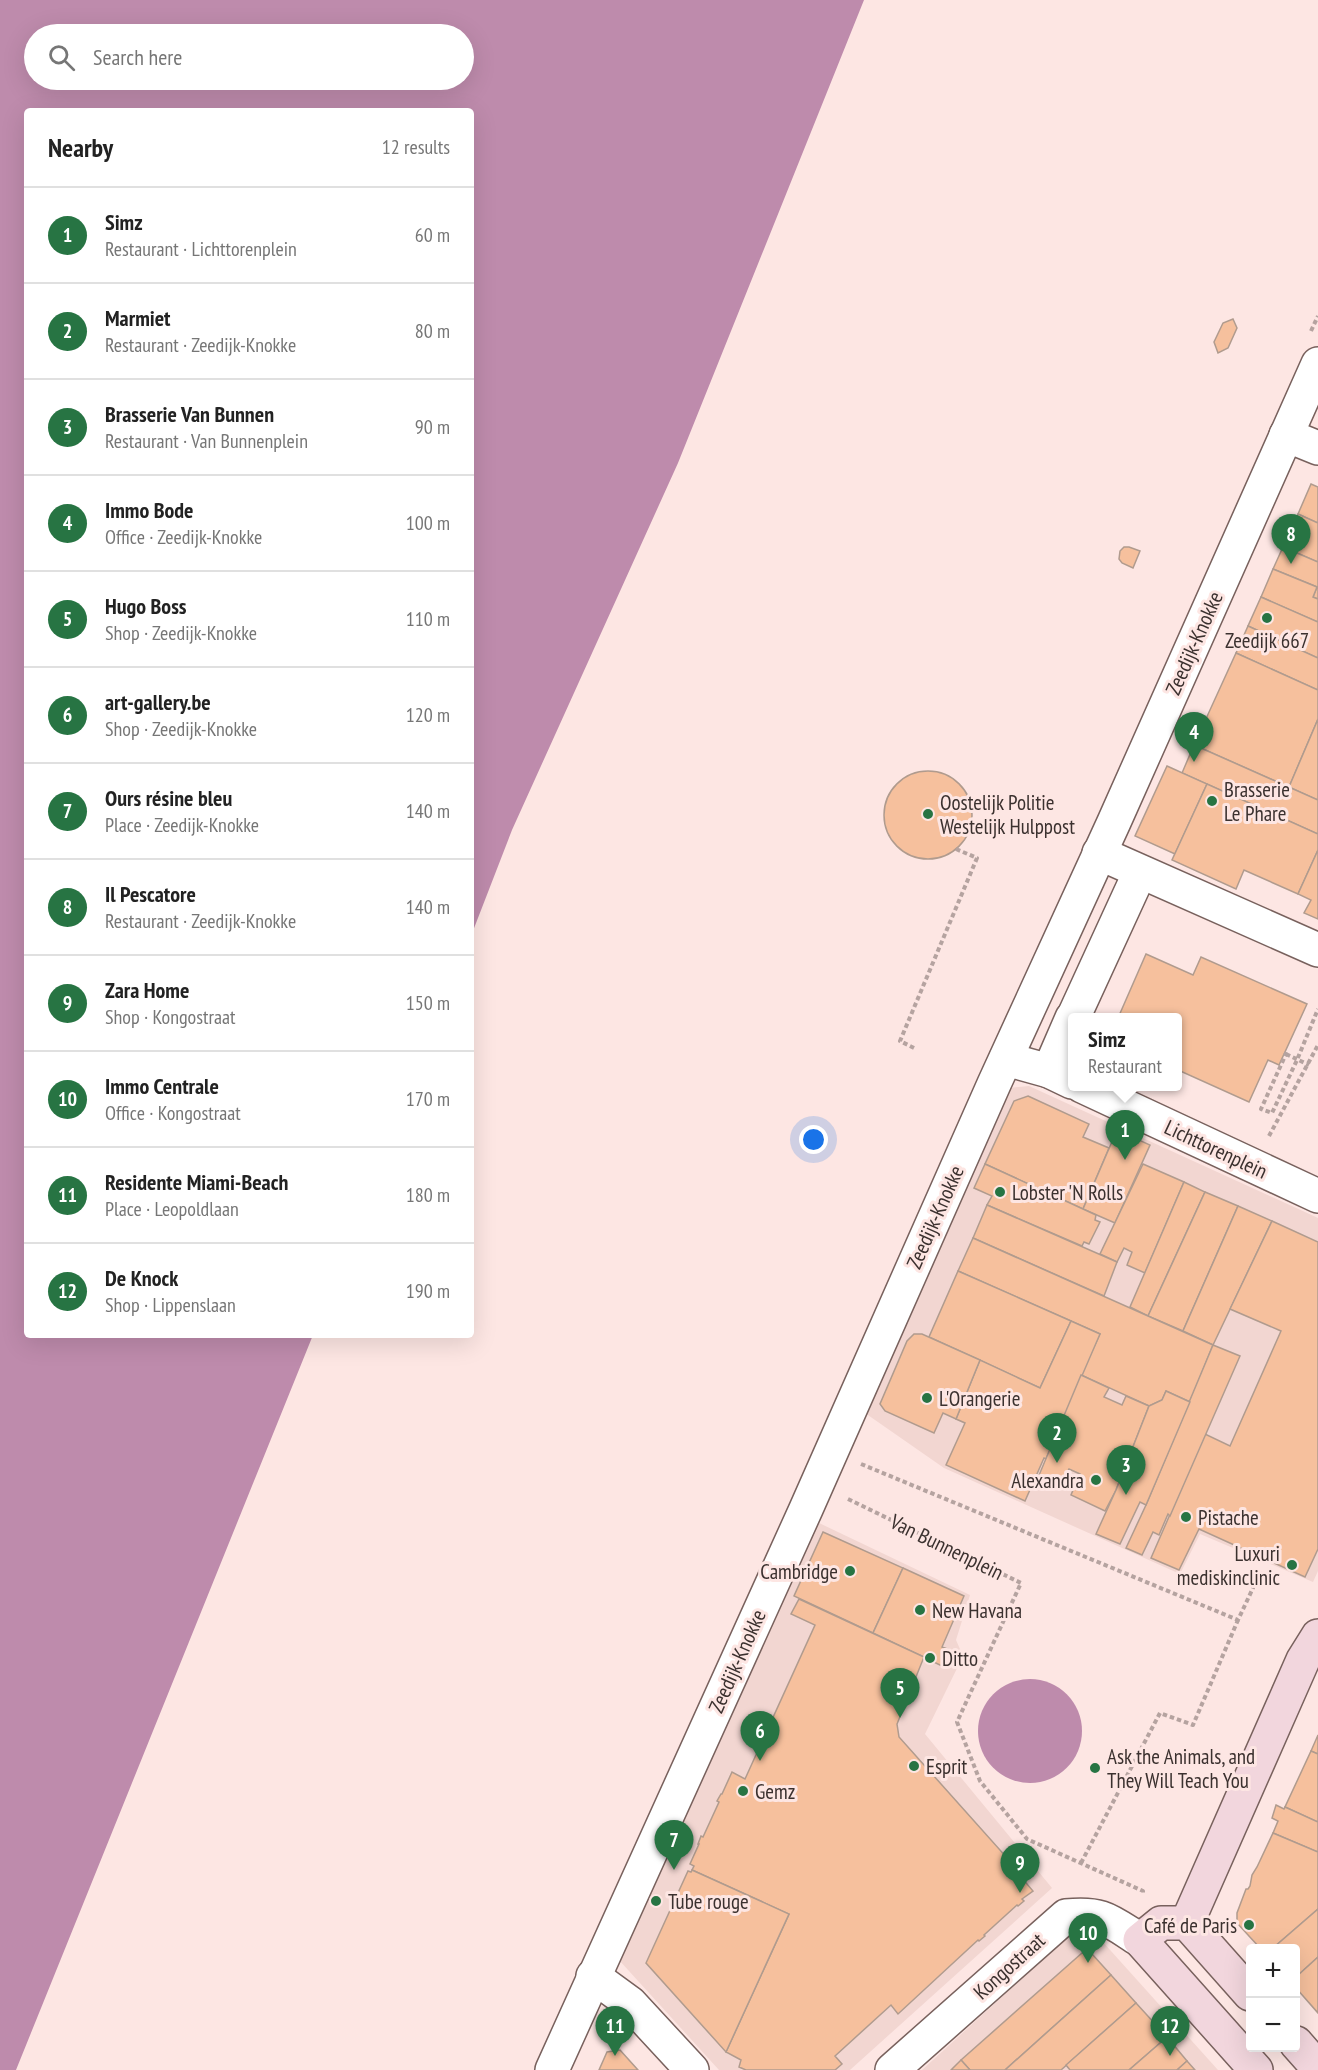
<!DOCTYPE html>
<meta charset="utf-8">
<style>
:root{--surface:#fff;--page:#f2f2f2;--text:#222;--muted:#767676;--line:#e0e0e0;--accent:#277443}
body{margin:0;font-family:"PT Sans Narrow",sans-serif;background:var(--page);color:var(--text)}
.controls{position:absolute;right:18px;bottom:18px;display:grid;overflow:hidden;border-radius:6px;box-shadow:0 6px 24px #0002}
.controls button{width:54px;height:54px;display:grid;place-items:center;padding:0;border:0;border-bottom:2px solid var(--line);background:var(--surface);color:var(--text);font:30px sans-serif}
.you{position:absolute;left:814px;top:1140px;width:21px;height:21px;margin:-15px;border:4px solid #fff;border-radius:50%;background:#1a73e8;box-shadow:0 0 0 9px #1a73e833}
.badge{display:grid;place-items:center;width:39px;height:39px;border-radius:50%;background:var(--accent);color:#fff;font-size:20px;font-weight:700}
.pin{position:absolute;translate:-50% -50px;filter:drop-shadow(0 2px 3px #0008)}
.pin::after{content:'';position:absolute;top:32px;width:21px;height:18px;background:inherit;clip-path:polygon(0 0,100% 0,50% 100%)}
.popup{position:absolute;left:1068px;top:1013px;width:114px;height:78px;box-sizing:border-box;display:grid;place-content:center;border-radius:6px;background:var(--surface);filter:drop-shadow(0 2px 4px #0005);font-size:20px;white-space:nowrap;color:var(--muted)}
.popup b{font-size:22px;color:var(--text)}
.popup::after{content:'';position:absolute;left:50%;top:100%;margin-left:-12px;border:12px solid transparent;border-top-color:var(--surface)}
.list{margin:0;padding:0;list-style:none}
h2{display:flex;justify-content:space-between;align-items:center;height:78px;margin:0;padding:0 24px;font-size:26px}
h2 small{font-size:20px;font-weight:400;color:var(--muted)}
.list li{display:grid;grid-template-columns:39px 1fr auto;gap:18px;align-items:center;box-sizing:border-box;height:96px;padding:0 24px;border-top:2px solid var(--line)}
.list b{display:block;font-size:22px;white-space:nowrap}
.list p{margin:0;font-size:20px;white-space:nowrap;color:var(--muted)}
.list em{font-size:20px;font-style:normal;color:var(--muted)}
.icon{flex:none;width:33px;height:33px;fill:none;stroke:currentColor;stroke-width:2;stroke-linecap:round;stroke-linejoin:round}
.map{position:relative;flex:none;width:1318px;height:2070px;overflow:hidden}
.search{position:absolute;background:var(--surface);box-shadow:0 6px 24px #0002;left:24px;top:24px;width:450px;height:66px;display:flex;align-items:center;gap:15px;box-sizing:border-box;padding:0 21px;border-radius:33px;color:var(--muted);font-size:22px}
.panel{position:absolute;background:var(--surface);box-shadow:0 6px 24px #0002;left:24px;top:108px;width:450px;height:1230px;border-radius:6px}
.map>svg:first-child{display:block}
.built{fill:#f2d6d1}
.water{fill:#be8bac;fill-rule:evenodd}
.building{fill:#f6c09d;stroke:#b09b8e;stroke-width:1.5}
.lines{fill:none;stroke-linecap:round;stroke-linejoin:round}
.street-casing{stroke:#78615d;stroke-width:36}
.secondary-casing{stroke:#78615d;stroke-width:36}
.path{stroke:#b5a3a0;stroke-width:4;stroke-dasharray:4.5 3;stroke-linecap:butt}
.street{stroke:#fff;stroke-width:33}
.secondary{stroke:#f2d6dd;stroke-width:33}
.poi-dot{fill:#277443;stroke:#fde6e3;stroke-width:2}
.labels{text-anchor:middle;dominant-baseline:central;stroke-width:6;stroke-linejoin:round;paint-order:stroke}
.poi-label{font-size:21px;fill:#3b312f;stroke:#fde6e3;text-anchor:start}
.street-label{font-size:21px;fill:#3b312f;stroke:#fde6e3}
</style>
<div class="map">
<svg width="1318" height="2070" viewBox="0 0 1318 2070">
<rect width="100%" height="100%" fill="#fde6e3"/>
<!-- built -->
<g class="built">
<path d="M1029,1086L1318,1218V1571L1313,1582L1200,1534L1180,1574L944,1468L865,1413L1009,1088Z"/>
<path d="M817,1522L970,1595L956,1640L963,1656L925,1734L1052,1888L850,2070H719L619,1960Z"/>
<path d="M1093,1931L1218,2070H922L1073,1932Z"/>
</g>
<!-- water -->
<g class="water">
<path d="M0,0H864L678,463L512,830L471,936V111H27V1335H313L16,2070H0ZM34,34H464V80H34Z"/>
<circle cx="1030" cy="1731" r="52"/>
</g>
<!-- building -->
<g class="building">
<path d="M1233,319L1237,328L1228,348L1218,353L1214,342L1223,323Z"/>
<path d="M1311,484L1318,487V523L1298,514Z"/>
<path d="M1298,514L1318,523V562L1283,547Z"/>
<path d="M1124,547H1129L1140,551L1133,568L1122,563L1119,559L1120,551Z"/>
<path d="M1283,547L1318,562V599L1313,597L1317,587L1273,569Z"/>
<path d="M1273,569L1317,587L1313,597L1318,599V622L1261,597Z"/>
<path d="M1261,597L1318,622V658L1248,626Z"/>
<path d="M1248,626L1318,658V690L1236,653Z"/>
<path d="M1236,653L1318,690V719L1289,787L1194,745Z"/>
<path d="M1318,719V800L1289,787Z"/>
<path d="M1194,745L1318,800V834L1182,773Z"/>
<path d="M1167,766L1207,784L1175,854L1135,836Z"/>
<circle cx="928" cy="815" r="44"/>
<path d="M1207,784L1318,834V850L1298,894L1244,870L1236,889L1172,860Z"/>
<path d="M1318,850V919L1304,913L1311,900L1298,894Z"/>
<path d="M1146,954L1193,975L1201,957L1307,1004L1279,1065L1268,1060L1249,1102L1178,1070V1018H1118Z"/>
<path d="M1028,1096L1089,1124L1083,1137L1109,1148L1083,1209L985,1164L1014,1101Z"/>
<path d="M1117,1130L1150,1145L1115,1223L1083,1209Z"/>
<path d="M985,1164L1096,1215L1095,1220L1100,1222L1089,1244L1084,1242L1082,1246L987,1205L992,1196L974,1188Z"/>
<path d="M1143,1164L1184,1182L1145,1273L1127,1265L1132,1252L1124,1248L1117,1262L1100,1254Z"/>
<path d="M1184,1182L1205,1192L1148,1316L1130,1307Z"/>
<path d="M1205,1192L1238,1206L1183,1331L1148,1316Z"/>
<path d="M987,1205L1117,1262L1104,1296L973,1238Z"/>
<path d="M1238,1206L1272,1221L1213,1345L1183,1331Z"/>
<path d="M1272,1221L1318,1242V1549L1305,1577L1199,1529L1179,1570L1151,1558L1205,1434L1230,1446L1281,1331L1230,1309Z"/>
<path d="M973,1238L1213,1345L1190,1402L1166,1391L1162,1400L1149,1406L1081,1375L1100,1334L958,1271Z"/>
<path d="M958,1271L1071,1321L1040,1388L929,1337Z"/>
<path d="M1071,1321L1100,1334L1046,1459L1044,1458L1025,1501L946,1465L965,1423L956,1419L980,1360L1040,1388Z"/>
<path d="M914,1334H922L980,1360L956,1419L943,1413L934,1433L885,1411L880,1404L907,1341Z"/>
<path d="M1213,1345L1240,1356L1170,1516L1168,1514L1159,1535L1153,1532L1142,1555L1126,1548L1146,1505Z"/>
<path d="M1081,1375L1109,1388L1104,1397L1122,1405L1126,1396L1149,1406L1116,1490L1105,1511L1071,1495L1080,1474L1069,1469L1059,1490L1037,1480Z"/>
<path d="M1166,1391L1190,1402L1146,1505L1140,1502L1120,1544L1096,1534L1116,1490L1149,1406L1162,1400Z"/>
<path d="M823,1532L903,1568L873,1633L794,1596Z"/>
<path d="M903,1568L964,1596L942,1647L950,1650L942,1666L873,1633Z"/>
<path d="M799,1599L924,1657L897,1724L899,1737L1017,1869L1016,1871L1033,1891L1022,1899L1024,1901L1018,1906L1017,1905L984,1935L985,1936L979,1941L978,1940L898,2014L891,2005L835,2056L842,2064L835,2070H746L739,2067L741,2060L726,2052L789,1914L692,1870L694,1866L690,1864L699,1844H698L701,1836L703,1837L719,1802L717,1801L721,1794H722L732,1772L745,1779L815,1625L791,1614Z"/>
<path d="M1318,1735V1754L1311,1751Z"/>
<path d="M1311,1751L1318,1754V1822L1285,1807Z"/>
<path d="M1276,1805L1284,1809L1285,1807L1318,1822V1852L1273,1833L1278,1821L1272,1818Z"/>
<path d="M1273,1833L1318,1852V1909L1273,1948H1260L1237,1923V1913L1246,1889H1248L1250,1886L1252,1875L1257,1867Z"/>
<path d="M692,1870L789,1914L726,2052L646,1963L688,1871L691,1872Z"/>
<path d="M1318,1909V1957L1296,1977V1948H1273Z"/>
<path d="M1082,1953L1092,1954L1111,1975L1005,2070H970L961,2060Z"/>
<path d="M1318,1957V2013L1296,1988V1977Z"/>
<path d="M1111,1975L1136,2003L1061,2070H1005Z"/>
<path d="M1136,2003L1167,2037L1129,2070H1070L1066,2065Z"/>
<path d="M1167,2037L1187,2061L1177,2070H1129Z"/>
<path d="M620,2050L638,2070H599L607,2052Z"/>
<path d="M961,2060L970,2070H951Z"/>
<path d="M1187,2061L1195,2070H1177Z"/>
</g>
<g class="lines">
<!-- street casing -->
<g class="street-casing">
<g id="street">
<path d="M1286,435L1318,448"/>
<path d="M1099,853L1318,950"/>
<path d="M1073,1018L1140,872"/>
<path d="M1006,1059L1049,1071L1072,1082"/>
<path d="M1049,1071L1072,1018"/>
<path d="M1082,1086L1318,1196"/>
<path d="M593,1976L630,2003L692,2070"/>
<path d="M552,2070L806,1509L994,1084L1114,822L1318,364"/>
<path d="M892,2070L1066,1916C1103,1912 1110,1921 1140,1940"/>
</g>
</g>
<!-- secondary casing -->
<g class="secondary-casing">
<g id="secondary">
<path d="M1187,1923L1303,1660L1318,1636"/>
<path d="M1250,1994L1187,1923H1161L1140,1940L1256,2070"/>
<path d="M1296,2043L1318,2068"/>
</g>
</g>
<!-- path -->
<g class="path">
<path d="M1311,331L1318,316"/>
<path d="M914,1048L900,1041L977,858L956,849"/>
<path d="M1284,1053L1286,1054L1261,1109L1272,1113L1297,1060L1318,1009"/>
<path d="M1286,1054L1309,1065"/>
<path d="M1269,1136L1318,1045"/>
<path d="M861,1464L1238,1620L1260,1573L1273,1579"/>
<path d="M848,1499L1021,1583L957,1722L980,1781L1027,1839L1143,1891V1894"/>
<path d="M1081,1863L1160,1713L1193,1725L1238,1620"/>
</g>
<!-- street -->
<use href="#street" class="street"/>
<!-- secondary -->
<use href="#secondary" class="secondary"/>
</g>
<!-- markers -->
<g class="poi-dot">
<circle cx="1267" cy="618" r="6"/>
<circle cx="1212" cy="801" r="6"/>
<circle cx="928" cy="814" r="6"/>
<circle cx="1000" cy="1192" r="6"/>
<circle cx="927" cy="1398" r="6"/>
<circle cx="1096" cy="1480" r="6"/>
<circle cx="1186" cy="1517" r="6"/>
<circle cx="1292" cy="1565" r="6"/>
<circle cx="850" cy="1571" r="6"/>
<circle cx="920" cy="1610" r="6"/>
<circle cx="930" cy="1658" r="6"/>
<circle cx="914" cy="1766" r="6"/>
<circle cx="1095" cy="1768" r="6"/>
<circle cx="743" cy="1791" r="6"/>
<circle cx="656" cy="1901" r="6"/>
<circle cx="1249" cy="1925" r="6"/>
</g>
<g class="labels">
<!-- poi labels -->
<g class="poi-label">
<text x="1267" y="640" text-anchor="middle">Zeedijk 667</text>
<text x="1224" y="789">Brasserie<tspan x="1224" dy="24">Le Phare</tspan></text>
<text x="940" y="802">Oostelijk Politie<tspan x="940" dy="24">Westelijk Hulppost</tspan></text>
<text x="1012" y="1192">Lobster 'N Rolls</text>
<text x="939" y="1398">L'Orangerie</text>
<text x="1084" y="1480" text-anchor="end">Alexandra</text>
<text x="1198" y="1517">Pistache</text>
<text x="1280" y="1553" text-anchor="end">Luxuri<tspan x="1280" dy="24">mediskinclinic</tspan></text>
<text x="838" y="1571" text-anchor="end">Cambridge</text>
<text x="932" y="1610">New Havana</text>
<text x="942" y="1658">Ditto</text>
<text x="1107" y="1756">Ask the Animals, and<tspan x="1107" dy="24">They Will Teach You</tspan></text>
<text x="926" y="1766">Esprit</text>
<text x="755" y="1791">Gemz</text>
<text x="668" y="1901">Tube rouge</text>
<text x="1237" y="1925" text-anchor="end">Café de Paris</text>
</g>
<!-- street labels -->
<g class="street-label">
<text transform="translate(1194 643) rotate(-66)">Zeedijk-Knokke</text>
<text transform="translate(1216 1149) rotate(25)">Lichttorenplein</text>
<text transform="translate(935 1217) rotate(-66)">Zeedijk-Knokke</text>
<text transform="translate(947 1547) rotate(26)">Van Bunnenplein</text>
<text transform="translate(737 1661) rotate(-66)">Zeedijk-Knokke</text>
<text transform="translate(1009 1966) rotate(-42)">Kongostraat</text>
</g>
</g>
</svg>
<div class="controls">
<button>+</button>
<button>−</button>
</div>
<div class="you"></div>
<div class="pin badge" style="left:1125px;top:1160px">1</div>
<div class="popup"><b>Simz</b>Restaurant</div>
<div class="pin badge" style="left:1057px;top:1463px">2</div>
<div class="pin badge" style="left:1126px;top:1495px">3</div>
<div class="pin badge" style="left:1194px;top:762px">4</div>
<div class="pin badge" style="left:900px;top:1718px">5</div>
<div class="pin badge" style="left:760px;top:1761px">6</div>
<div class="pin badge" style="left:674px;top:1870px">7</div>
<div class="pin badge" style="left:1291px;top:564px">8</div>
<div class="pin badge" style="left:1020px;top:1893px">9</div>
<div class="pin badge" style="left:1088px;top:1963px">10</div>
<div class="pin badge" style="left:615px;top:2056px">11</div>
<div class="pin badge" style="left:1170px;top:2056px">12</div>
<div class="search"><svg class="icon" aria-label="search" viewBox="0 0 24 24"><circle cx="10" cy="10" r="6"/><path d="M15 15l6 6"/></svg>Search here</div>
<section class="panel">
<h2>Nearby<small>12 results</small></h2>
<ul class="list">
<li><span class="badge">1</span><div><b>Simz</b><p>Restaurant · Lichttorenplein</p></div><em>60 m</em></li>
<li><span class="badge">2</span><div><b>Marmiet</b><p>Restaurant · Zeedijk-Knokke</p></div><em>80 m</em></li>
<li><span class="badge">3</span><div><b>Brasserie Van Bunnen</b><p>Restaurant · Van Bunnenplein</p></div><em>90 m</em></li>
<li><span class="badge">4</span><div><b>Immo Bode</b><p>Office · Zeedijk-Knokke</p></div><em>100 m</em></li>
<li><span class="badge">5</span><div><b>Hugo Boss</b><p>Shop · Zeedijk-Knokke</p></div><em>110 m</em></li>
<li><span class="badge">6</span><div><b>art-gallery.be</b><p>Shop · Zeedijk-Knokke</p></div><em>120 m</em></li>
<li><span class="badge">7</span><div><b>Ours résine bleu</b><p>Place · Zeedijk-Knokke</p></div><em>140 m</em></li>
<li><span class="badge">8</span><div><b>Il Pescatore</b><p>Restaurant · Zeedijk-Knokke</p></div><em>140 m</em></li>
<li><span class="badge">9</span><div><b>Zara Home</b><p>Shop · Kongostraat</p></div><em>150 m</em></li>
<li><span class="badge">10</span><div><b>Immo Centrale</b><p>Office · Kongostraat</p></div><em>170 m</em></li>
<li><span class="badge">11</span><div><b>Residente Miami-Beach</b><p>Place · Leopoldlaan</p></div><em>180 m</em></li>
<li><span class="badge">12</span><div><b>De Knock</b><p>Shop · Lippenslaan</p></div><em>190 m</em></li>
</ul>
</section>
</div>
